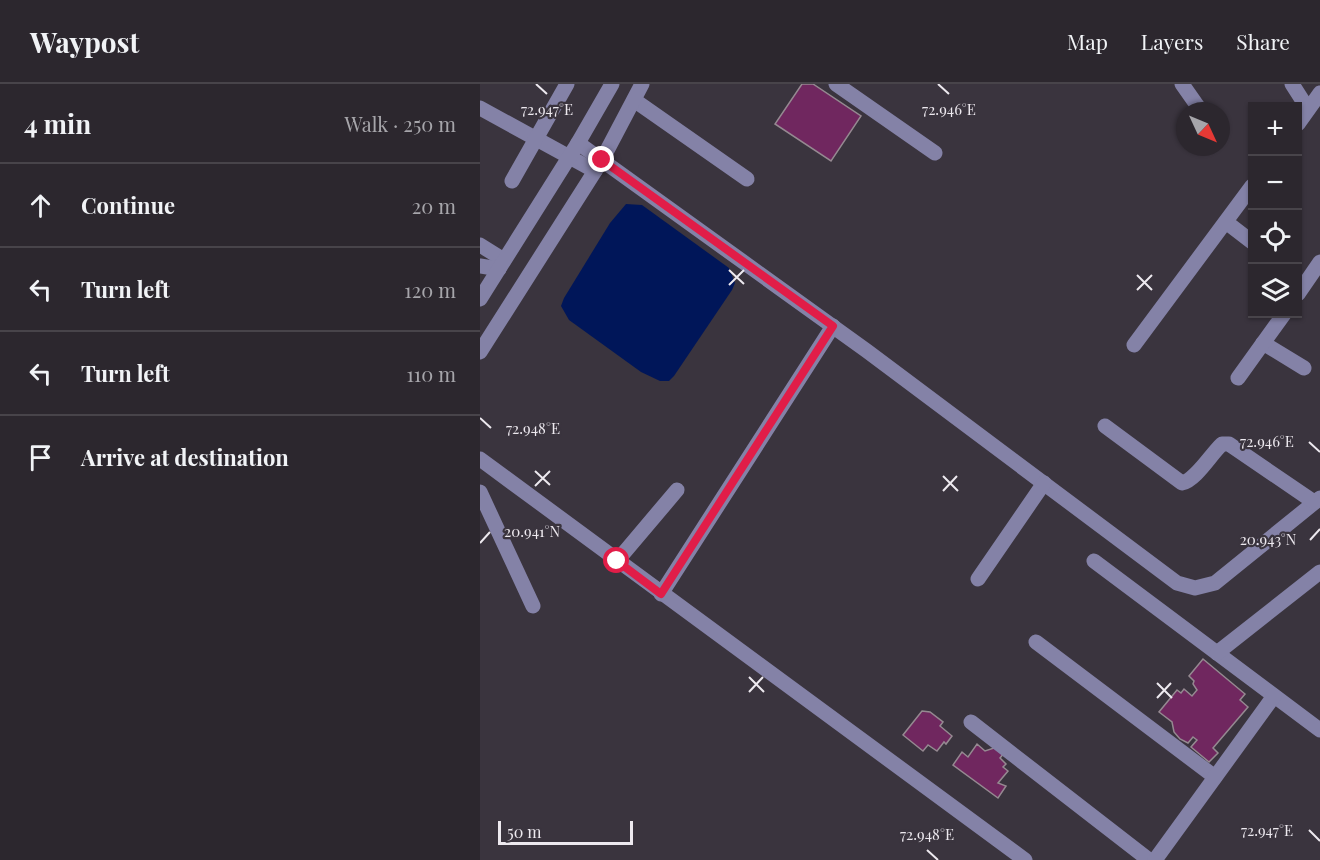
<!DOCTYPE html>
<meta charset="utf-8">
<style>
:root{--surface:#2c272e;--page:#342f36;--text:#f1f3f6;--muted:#a6a5aa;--line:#48444a}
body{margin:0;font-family:"Playfair Display",serif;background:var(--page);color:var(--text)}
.controls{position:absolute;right:18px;top:18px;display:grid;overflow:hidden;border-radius:0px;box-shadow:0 2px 4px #0004}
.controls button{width:54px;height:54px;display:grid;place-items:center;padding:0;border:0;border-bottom:2px solid var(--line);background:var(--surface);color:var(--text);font:30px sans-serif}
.compass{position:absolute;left:696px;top:18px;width:54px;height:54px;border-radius:50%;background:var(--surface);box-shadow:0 2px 4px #0004;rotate:134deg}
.scale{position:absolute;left:18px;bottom:15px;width:135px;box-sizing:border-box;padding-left:6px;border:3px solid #ede9ef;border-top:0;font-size:16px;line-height:21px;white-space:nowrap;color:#ede9ef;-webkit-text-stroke:4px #3a343e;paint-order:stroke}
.stop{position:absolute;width:18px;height:18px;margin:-14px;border:4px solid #e11d48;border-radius:50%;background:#fff}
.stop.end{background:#e11d48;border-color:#fff;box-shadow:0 2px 6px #0008}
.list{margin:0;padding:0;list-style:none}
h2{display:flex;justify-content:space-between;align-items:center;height:78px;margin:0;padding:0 24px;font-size:26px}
h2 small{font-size:20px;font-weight:400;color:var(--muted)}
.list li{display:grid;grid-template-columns:39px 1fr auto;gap:18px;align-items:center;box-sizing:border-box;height:84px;padding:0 24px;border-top:2px solid var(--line)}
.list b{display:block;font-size:22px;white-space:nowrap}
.list em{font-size:20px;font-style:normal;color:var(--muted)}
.icon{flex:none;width:33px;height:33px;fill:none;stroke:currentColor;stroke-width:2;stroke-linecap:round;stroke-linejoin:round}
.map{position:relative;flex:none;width:840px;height:776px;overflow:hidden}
header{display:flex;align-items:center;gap:36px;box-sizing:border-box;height:84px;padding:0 30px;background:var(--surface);border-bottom:2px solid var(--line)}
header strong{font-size:28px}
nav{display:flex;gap:33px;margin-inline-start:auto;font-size:21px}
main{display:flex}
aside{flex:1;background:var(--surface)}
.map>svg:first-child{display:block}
.water{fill:#001659}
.building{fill:#70275f;stroke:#958991;stroke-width:1.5}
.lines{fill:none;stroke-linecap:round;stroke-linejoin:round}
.minor{stroke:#8482a7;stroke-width:15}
.route{stroke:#e11d48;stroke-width:8}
.ticks{fill:none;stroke:#ede9ef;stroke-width:2}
.ticks-label{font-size:15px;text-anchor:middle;fill:#ede9ef;stroke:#3a343e;stroke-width:4.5;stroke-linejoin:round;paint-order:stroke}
</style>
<header>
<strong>Waypost</strong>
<nav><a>Map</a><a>Layers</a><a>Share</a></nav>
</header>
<main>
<aside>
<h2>4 min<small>Walk · 250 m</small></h2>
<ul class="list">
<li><svg class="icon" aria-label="ahead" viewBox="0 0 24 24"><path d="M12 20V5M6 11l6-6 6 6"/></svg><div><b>Continue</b></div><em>20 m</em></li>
<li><svg class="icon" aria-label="left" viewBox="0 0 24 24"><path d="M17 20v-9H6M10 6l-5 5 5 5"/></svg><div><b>Turn left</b></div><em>120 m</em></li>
<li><svg class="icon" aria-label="left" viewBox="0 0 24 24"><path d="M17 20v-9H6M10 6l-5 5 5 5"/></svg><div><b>Turn left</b></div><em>110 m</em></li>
<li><svg class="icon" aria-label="arrive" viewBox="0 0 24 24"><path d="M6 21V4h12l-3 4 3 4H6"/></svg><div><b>Arrive at destination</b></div></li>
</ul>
</aside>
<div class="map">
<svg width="840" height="776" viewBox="0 0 840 776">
<rect width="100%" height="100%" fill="#3a343e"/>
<!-- water -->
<path class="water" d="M146,120L162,121L249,184L255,199L252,206L194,292L189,297H180L161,288L89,236L81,222L84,214L130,139Z"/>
<!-- building -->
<g class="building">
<path d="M322,0H333L381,32L351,77L295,40Z"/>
<path d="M723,575L765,610L760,616L768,623L733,664L738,669L729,678L711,663L717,656L713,653L708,659L700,655L694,648L692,638L679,628L697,606L701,609L704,605L712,612L717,606L713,600L714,597L709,592Z"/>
<path d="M442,627L450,628L463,638L460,642L472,652L466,660L464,658L457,667L448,661L443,667L423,651Z"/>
<path d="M497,660L505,667L517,663L524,669L520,674L526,680L523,683L528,687L518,699L526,702L518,714L473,681L482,668L488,673Z"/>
</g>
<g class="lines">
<!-- minor -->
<g class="minor">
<path d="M356,0L455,69"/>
<path d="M702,0L721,27"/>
<path d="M812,0L828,25"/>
<path d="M154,16L267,95"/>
<path d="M0,24L115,87"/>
<path d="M818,40L840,9"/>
<path d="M98,59L387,267L697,499L715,504L735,499L840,414"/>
<path d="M32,97L87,0"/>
<path d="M746,138L772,158"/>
<path d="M0,161L24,176"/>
<path d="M0,182L19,185"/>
<path d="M818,210L840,178"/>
<path d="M0,215L98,59L132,0"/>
<path d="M783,259L824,284"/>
<path d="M654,261L772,102"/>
<path d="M0,268L122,76L162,0"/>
<path d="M758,294L804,230"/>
<path d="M625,342L702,399C716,396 731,370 742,360H749L834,418"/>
<path d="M0,375L545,776"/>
<path d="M0,408L53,522"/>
<path d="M137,477L197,406"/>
<path d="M614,477L840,646"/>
<path d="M498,495L564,399"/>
<path d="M181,510L353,242"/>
<path d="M556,558L735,693"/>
<path d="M737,569L840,488"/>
<path d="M491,638L669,776"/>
<path d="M675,776L794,612"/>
</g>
</g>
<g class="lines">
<!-- route -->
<path class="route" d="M122,76L353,242L181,510L137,477"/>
</g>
<!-- ticks -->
<path class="ticks" d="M56,0L67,10M458,0L469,10M249,186L264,200M657,191L672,206M249,201L264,186M657,206L672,191M0,334L11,344M829,358L840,368M55,387L70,401M463,392L478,407M55,402L70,387M463,407L477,392M830,456L840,445M0,459L10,448M269,593L284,608M677,599L692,614M269,608L283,593M677,614L691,599M829,746L840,757M447,766L458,776"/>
<g class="ticks-label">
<text x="67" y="31">72.947°E</text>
<text x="469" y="31">72.946°E</text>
<text x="53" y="350">72.948°E</text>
<text x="787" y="363">72.946°E</text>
<text x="52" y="453">20.941°N</text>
<text x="788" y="461">20.943°N</text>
<text x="787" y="752">72.947°E</text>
<text x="447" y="756">72.948°E</text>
</g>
</svg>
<div class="controls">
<button>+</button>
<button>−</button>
<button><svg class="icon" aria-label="locate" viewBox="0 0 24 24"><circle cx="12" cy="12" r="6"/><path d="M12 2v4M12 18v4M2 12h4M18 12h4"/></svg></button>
<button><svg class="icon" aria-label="layers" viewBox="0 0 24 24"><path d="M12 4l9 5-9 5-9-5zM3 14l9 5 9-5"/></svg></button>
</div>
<svg class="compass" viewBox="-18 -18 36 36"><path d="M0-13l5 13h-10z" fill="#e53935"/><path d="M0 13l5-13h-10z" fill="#a6a5aa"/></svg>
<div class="scale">50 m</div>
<div class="stop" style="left:137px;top:477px"></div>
<div class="stop end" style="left:122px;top:76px"></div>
</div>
</main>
